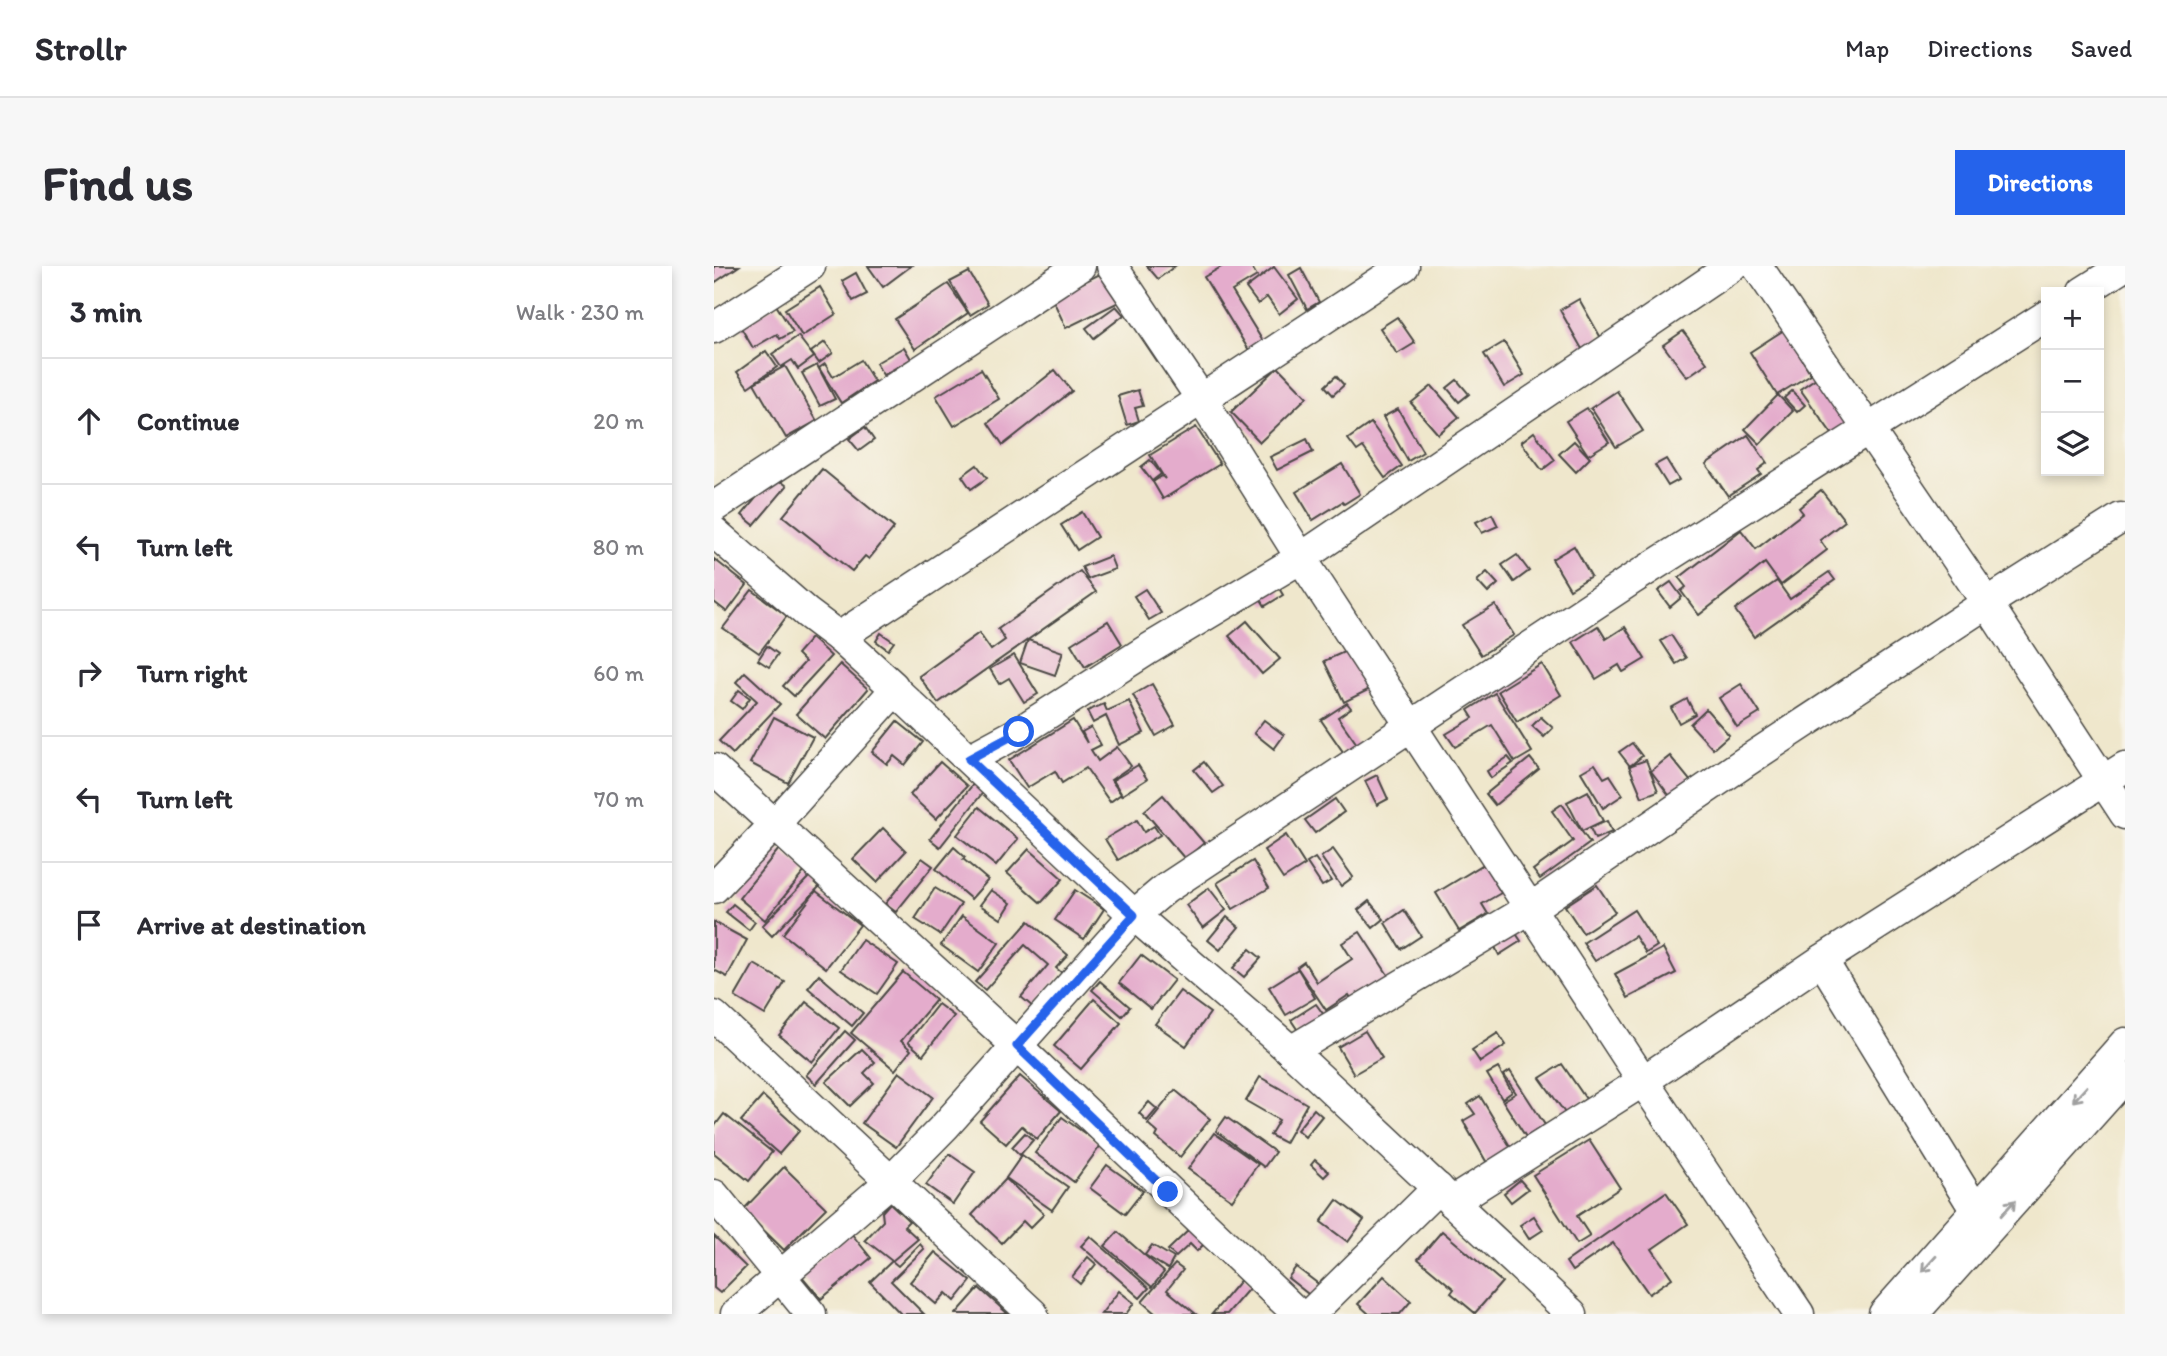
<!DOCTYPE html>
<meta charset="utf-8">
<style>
:root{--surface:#fff;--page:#f7f7f7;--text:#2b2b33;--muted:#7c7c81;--line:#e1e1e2;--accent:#2563eb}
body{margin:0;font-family:Itim,sans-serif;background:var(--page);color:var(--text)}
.controls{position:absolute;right:21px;top:21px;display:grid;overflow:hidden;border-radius:0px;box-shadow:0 4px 10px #0003}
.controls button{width:63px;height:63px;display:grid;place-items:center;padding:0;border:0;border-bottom:2px solid var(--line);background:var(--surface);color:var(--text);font:35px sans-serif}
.stop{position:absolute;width:21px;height:21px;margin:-16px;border:5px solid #2563eb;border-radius:50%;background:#fff}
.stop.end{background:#2563eb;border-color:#fff;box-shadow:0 2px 7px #0008}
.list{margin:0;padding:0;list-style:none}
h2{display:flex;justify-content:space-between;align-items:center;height:91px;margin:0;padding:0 28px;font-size:30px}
h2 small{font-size:23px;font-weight:400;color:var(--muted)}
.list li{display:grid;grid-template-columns:46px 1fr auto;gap:21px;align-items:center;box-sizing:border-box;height:126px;padding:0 28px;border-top:2px solid var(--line)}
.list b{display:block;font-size:26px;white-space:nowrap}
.list em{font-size:23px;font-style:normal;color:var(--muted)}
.icon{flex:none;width:38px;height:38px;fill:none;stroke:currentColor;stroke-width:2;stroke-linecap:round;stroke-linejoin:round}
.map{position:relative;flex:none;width:1411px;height:1048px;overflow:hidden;border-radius:0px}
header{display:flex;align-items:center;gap:42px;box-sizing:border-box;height:98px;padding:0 35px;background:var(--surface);border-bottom:2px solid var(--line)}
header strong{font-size:33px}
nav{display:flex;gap:38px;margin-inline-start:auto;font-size:24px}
.intro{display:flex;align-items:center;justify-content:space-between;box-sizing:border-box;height:168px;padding:0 42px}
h1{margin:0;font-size:49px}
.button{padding:18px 32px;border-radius:0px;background:var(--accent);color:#fff;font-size:24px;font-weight:700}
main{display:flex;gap:42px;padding:0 42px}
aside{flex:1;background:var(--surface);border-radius:0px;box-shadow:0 4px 10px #0003}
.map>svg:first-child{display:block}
.building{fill:#e4accc}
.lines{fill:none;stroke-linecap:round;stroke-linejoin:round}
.minor-casing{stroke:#484743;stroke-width:33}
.minor{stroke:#fff;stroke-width:30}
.oneway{stroke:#a0a0a0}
.route{stroke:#2563eb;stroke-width:9}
</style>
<header>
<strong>Strollr</strong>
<nav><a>Map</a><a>Directions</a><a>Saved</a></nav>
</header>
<div class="intro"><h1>Find us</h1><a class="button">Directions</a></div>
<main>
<aside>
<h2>3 min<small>Walk · 230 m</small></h2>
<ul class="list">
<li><svg class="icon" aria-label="ahead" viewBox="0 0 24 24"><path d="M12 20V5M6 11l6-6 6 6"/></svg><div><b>Continue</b></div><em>20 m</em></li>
<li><svg class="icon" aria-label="left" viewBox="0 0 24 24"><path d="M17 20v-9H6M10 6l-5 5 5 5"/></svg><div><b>Turn left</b></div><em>80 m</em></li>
<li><svg class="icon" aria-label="right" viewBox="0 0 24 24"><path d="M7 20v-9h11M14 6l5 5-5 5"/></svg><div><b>Turn right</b></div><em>60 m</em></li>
<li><svg class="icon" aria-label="left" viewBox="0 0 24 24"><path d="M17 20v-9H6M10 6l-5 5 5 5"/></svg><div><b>Turn left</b></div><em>70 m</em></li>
<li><svg class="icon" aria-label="arrive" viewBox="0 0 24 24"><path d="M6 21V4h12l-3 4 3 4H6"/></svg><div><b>Arrive at destination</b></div></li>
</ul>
</aside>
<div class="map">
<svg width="1411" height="1048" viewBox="0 0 1411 1048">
<rect width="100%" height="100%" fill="#f7f3e8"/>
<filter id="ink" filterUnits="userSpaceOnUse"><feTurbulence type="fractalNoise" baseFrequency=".0143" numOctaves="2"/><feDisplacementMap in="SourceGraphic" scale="14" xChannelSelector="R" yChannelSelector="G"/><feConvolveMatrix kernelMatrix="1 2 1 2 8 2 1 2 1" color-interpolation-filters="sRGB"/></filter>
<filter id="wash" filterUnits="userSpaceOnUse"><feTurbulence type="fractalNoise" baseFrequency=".00686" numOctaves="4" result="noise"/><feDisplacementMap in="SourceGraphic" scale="28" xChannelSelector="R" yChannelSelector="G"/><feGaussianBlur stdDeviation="1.57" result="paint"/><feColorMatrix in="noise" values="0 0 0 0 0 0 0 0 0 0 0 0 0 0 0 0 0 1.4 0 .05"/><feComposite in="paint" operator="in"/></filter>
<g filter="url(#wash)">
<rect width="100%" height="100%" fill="#efe7cc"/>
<g id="blocks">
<!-- building -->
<g class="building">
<path d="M0,0H25L0,17Z"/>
<path d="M154,0H197L169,21Z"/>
<path d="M433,0H461L444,13Z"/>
<path d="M509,0H537L543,10L518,25L550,77L536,86L490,11Z"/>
<path d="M560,1L584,33L565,48L553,31L544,38L532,22Z"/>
<path d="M587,2L605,36L593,43L575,9Z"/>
<path d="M394,4L409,34L352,62L338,32Z"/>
<path d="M255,6L274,38L256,49L236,16Z"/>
<path d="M142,7L153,28L139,35L128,15Z"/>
<path d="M234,18L254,47L201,83L181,53Z"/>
<path d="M106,21L122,48L88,70L71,43Z"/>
<path d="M865,33L887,72L868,83L846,44Z"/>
<path d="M62,39L79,66L66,73L63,68L39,82L26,60Z"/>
<path d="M402,40L410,49L380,72L372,62Z"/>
<path d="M683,51L701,77L683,88L666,62Z"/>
<path d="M1070,64L1097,108L1063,129L1036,86Z"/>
<path d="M969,65L993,97L973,111L949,79Z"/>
<path d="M84,70L100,91L84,103L78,94L67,101L58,88Z"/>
<path d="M111,76L119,87L105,97L97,86Z"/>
<path d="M790,76L810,109L790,121L770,88Z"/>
<path d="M190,81L197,93L169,109L162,97Z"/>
<path d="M52,85L63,101L34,121L23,106Z"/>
<path d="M147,94L160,115L127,137L105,102L111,98L119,111Z"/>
<path d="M103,99L121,133L106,140L88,107Z"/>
<path d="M71,100L103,155L72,172L40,117Z"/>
<path d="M564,101L593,131L546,176L517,146Z"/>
<path d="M267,103L285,133L240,160L222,130Z"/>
<path d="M341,104L358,125L289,179L274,157Z"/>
<path d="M1111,106L1146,155L1121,172L1086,123Z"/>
<path d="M622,110L630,119L619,129L611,120Z"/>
<path d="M743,114L755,128L745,136L733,122Z"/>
<path d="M718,120L745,151L724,168L697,137Z"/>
<path d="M424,124L429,140L421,142L425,155L413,159L404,130Z"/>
<path d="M903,125L929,165L902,181L877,142Z"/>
<path d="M1078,125L1091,139L1083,146L1070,132Z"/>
<path d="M1064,129L1079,145L1046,178L1031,163Z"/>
<path d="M873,142L895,176L874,189L852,155Z"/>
<path d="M684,143L709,186L694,195L669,151Z"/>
<path d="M657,157L688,200L671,212L649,181L643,185L634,173Z"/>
<path d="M151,161L160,174L145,185L135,173Z"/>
<path d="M482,161L506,198L449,233L439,216L448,210L451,213L436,189Z"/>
<path d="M820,166L841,194L828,204L807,176Z"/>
<path d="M1034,169L1053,197L1044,204L1047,208L1014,230L992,198Z"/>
<path d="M593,173L599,186L563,204L556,191Z"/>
<path d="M860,175L876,192L862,206L845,188Z"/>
<path d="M952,193L965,214L954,220L941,199Z"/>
<path d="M436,194L447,208L438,215L427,201Z"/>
<path d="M628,198L646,228L630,238L628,236L599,254L582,226Z"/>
<path d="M263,199L273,212L257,223L248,210Z"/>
<path d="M108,203L180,262L155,293L151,290L138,305L69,250Z"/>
<path d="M60,210L73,220L40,259L28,249Z"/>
<path d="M1107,224L1131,255L1106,274L1113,284L1067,319L1051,297L985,349L967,325L972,321L965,312L1027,264L1042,283L1089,247L1085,242Z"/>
<path d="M368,246L383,271L363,284L347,259Z"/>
<path d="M778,248L784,260L768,267L762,256Z"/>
<path d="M860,280L877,310L856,323L838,293Z"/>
<path d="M803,289L815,305L800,316L788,299Z"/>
<path d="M396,290L401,303L374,313L368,301Z"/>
<path d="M0,293L33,319L13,346L0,336Z"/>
<path d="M366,305L382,326L224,437L205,410L265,367L277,384L291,374L284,363Z"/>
<path d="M773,306L784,318L774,327L763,315Z"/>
<path d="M1115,306L1121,314L1040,371L1021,344L1063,315L1076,333Z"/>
<path d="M957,316L968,331L956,341L944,325Z"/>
<path d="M563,319L569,329L551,340L545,330Z"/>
<path d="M431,323L447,347L435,354L420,330Z"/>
<path d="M38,324L73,350L45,387L9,362Z"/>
<path d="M781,339L800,369L767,389L748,359Z"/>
<path d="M394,355L408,378L371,401L357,378Z"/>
<path d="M533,355L566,393L548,408L515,370Z"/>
<path d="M884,360L892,373L911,361L931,393L909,406L905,399L882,413L859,376Z"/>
<path d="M167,367L180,376L174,384L162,375Z"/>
<path d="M957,369L972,392L962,398L947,375Z"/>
<path d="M97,372L117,390L80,430L69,420L91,396L83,388Z"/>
<path d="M314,374L349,386L341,409L306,397Z"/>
<path d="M53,380L64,388L55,401L44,394Z"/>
<path d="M641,381L660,421L630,436L610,395Z"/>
<path d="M300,389L324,428L310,436L295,412L285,418L276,403Z"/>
<path d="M126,398L154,423L111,473L82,448Z"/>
<path d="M828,398L847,429L803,456L784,425Z"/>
<path d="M31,406L66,438L19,488L5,475L43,435L22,416Z"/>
<path d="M438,418L461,459L442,470L419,429Z"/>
<path d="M1027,418L1046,447L1023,461L1005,432Z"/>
<path d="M25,424L36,432L28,443L17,435Z"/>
<path d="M781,427L818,486L801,496L778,459L741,481L732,468L759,452L754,444Z"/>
<path d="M973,433L981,448L965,457L957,442Z"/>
<path d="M415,435L430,467L405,479L392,450L379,457L373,445L390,438L393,445Z"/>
<path d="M633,437L637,442L624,451L645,481L632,490L607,454Z"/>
<path d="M992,443L1015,469L999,483L976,458Z"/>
<path d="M60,451L99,471L74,517L36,497Z"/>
<path d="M827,451L839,462L830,471L818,460Z"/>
<path d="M359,454L373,477L368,466L377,461L387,479L377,484L384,495L403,481L417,500L397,514L407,528L396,536L372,502L348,517L341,505L313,522L295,494Z"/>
<path d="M550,454L570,469L560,483L540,467Z"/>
<path d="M183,455L209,476L191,499L180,490L173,498L158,486Z"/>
<path d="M918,477L928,490L916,500L905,486Z"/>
<path d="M956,490L978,517L958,533L937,505Z"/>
<path d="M794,491L799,497L777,512L773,505Z"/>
<path d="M816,492L825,503L781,539L772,528Z"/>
<path d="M932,494L944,525L928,531L915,500Z"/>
<path d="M226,496L253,520L222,553L196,529Z"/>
<path d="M490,496L509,520L499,527L480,504Z"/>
<path d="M881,498L890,512L896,509L909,529L889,542L867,506Z"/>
<path d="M424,499L433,513L408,529L399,514Z"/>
<path d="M663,509L674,533L663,539L651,515Z"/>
<path d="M260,517L270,525L226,581L216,573Z"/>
<path d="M874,525L889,555L868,565L853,536Z"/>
<path d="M449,529L490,577L471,593L430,545Z"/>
<path d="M621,533L630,546L601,567L591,554Z"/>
<path d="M848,538L876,577L826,613L819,604L859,575L838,545Z"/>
<path d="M265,541L304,573L282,600L243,569Z"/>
<path d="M423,554L430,566L440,560L446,569L404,594L391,573Z"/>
<path d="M893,555L898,566L881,573L876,562Z"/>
<path d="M169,562L192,585L163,616L139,593Z"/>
<path d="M572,569L591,599L569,613L550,584Z"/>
<path d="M240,581L251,591L249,593L274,614L257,633L222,603Z"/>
<path d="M65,583L91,605L51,654L25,632Z"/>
<path d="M315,583L349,613L327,637L293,607Z"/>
<path d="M619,583L639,611L627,620L607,591Z"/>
<path d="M208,592L219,600L182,646L171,638Z"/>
<path d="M601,592L617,615L608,620L593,597Z"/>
<path d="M539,595L555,622L519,643L503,617Z"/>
<path d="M770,598L787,627L768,638L774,648L745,665L722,627Z"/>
<path d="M96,610L106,620L58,670L48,660Z"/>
<path d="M883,619L901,646L869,667L851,640Z"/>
<path d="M221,622L247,638L226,669L201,653Z"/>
<path d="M495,622L512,644L489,662L472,639Z"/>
<path d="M277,624L297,637L287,653L266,639Z"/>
<path d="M361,624L390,643L370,673L341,654Z"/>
<path d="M102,625L146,659L112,702L69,668Z"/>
<path d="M655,635L670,653L659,662L644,644Z"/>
<path d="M19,638L41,656L35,664L12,646Z"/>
<path d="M690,644L707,670L687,683L671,657Z"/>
<path d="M920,644L943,680L932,687L921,670L881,695L869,677Z"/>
<path d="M248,650L285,677L264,706L227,679Z"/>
<path d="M513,651L525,661L506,684L494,674Z"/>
<path d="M315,655L354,689L342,702L348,707L319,741L307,731L334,699L311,679L271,724L261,716Z"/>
<path d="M0,656L33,674L13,711L0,704Z"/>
<path d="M646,666L676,712L639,735L635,729L612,744L583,701L590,696L603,716L638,693L628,677Z"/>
<path d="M801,666L807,675L785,689L780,679Z"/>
<path d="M148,674L184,698L163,728L127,704Z"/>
<path d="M949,682L962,707L914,732L901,708Z"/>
<path d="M536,683L547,692L530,711L519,702Z"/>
<path d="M427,689L460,714L437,743L405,717Z"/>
<path d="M40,698L71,716L51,749L21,731Z"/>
<path d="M584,703L601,732L572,749L555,721Z"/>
<path d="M189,706L222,734L187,775L197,784L181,804L137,767Z"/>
<path d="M105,709L149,747L138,760L94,722Z"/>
<path d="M386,715L416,741L408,750L378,724Z"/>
<path d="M466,725L496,747L472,780L441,758Z"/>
<path d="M380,733L407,757L367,803L340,780Z"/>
<path d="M92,736L125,762L98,796L65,769Z"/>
<path d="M224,738L240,750L209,789L194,776Z"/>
<path d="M602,738L612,752L587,769L577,754Z"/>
<path d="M131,765L141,774L102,818L92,809Z"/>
<path d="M651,765L668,792L640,808L624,781Z"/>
<path d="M784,767L792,779L766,796L758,784Z"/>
<path d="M148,783L161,796L150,807L160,817L136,840L112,816Z"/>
<path d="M848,798L872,833L851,847L826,812Z"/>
<path d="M784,802L798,826L788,833L773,808Z"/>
<path d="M796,805L831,859L812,871L789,835L802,827L790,809Z"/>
<path d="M185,806L219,831L182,881L148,857Z"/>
<path d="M306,810L347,845L323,873L308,860L292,878L266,855Z"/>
<path d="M546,811L593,838L571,877L556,869L565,854L532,835Z"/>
<path d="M461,824L496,853L466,891L442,871L444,867L434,858Z"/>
<path d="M49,830L86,864L65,888L27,855Z"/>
<path d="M766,830L797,882L773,897L749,855L761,848L754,838Z"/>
<path d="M435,836L443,843L433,855L425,847Z"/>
<path d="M600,843L608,850L591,871L583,864Z"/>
<path d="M10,848L58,886L35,915L0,887V861Z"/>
<path d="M348,851L387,879L360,916L321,887Z"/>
<path d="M512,851L561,886L550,901L502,865Z"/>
<path d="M311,867L319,874L306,889L298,881Z"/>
<path d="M500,867L544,898L518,934L474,903Z"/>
<path d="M875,874L906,922L863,950L876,970L863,978L819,909Z"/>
<path d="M235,888L261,906L239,938L212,919Z"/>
<path d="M308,889L354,921L338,944L292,912Z"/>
<path d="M601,894L615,906L610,911L597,899Z"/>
<path d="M393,899L429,925L411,948L376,922Z"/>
<path d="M70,901L112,942L70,984L29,944Z"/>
<path d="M292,913L330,948L316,962L309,955L288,977L258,949Z"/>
<path d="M806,914L814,923L797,936L790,927Z"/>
<path d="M952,926L974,958L938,983L958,1012L935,1028L899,977L858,1005L852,996Z"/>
<path d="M623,934L650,954L634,976L607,956Z"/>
<path d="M176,937L195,955L190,960L204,973L178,995L184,1000L206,978L210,983L177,1015L210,1048H187L156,1016L178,995L151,974L169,955L168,946Z"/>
<path d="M820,950L829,964L815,973L806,959Z"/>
<path d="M478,961L493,975L483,985L476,978L462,991L454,984Z"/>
<path d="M728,965L788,1016L761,1047L737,1027L740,1023L704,993Z"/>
<path d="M404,966L450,1006L438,1021L391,980Z"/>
<path d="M137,967L157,992L107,1033L86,1008Z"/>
<path d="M0,970L32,1001L6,1027L0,1022Z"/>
<path d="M376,970L435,1022L426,1032L367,980Z"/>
<path d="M438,979L460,992L454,1003L431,989Z"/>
<path d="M221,986L257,1015L241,1035L232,1027L222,1038L196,1016Z"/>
<path d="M374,991L382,998L366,1018L358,1011Z"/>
<path d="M461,998L469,1004L453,1024L482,1048H442L428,1036Z"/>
<path d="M582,1001L607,1020L598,1031L574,1012Z"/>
<path d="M670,1010L697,1035L686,1048H655L644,1038Z"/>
<path d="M529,1011L538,1019L513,1048H498Z"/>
<path d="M265,1022L294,1048H242Z"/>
<path d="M405,1025L420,1037L412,1048H387Z"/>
</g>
</g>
</g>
<g filter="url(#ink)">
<use href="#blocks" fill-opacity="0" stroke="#484743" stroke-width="2"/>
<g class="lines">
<!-- minor casing -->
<g class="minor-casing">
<g id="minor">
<path d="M398,0L488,134L587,292L929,815L1085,1048"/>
<path d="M1043,0L1273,337L1411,548"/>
<path d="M1369,26L1410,0"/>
<path d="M0,62L96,0"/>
<path d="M0,241L366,0"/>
<path d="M0,266L93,347L125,371L179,420L181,424L420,649L577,785L858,1048"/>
<path d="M125,371L690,0"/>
<path d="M255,493L305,466L433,384L587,292L1018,0"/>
<path d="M0,503L303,780L584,1048"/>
<path d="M0,622L60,559L181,424"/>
<path d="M1108,694L1262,945"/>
<path d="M0,750L319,1048"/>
<path d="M577,785L817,642L1031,496L1273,337L1407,252"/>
<path d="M0,929L97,1048"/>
<path d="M738,936L929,815L1108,694L1411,501"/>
<path d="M22,1048L176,916L231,860L420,649L451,623L917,314L1332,50"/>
<path d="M596,1048L724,922"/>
<path d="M1170,1048L1411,777"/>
<path d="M1199,1048L1411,811"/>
</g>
</g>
<!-- minor -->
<use href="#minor" class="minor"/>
</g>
<!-- one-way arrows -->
<defs><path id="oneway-shaft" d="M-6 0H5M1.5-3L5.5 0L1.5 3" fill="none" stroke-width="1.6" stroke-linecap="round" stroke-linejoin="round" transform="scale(1.75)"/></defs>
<g class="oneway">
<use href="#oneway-shaft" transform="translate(1366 828) rotate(132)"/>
<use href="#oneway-shaft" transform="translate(1294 942) rotate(-48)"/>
<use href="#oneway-shaft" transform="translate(1215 998) rotate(132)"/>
</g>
</g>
<g class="lines" filter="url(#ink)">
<!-- route -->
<path class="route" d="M305,466L255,493L420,649L303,780L454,926"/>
</g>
</svg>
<div class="controls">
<button>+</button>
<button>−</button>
<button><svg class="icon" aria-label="layers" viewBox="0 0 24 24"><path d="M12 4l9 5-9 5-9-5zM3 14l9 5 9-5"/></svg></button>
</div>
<div class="stop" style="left:305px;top:466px"></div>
<div class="stop end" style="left:454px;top:926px"></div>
</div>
</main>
